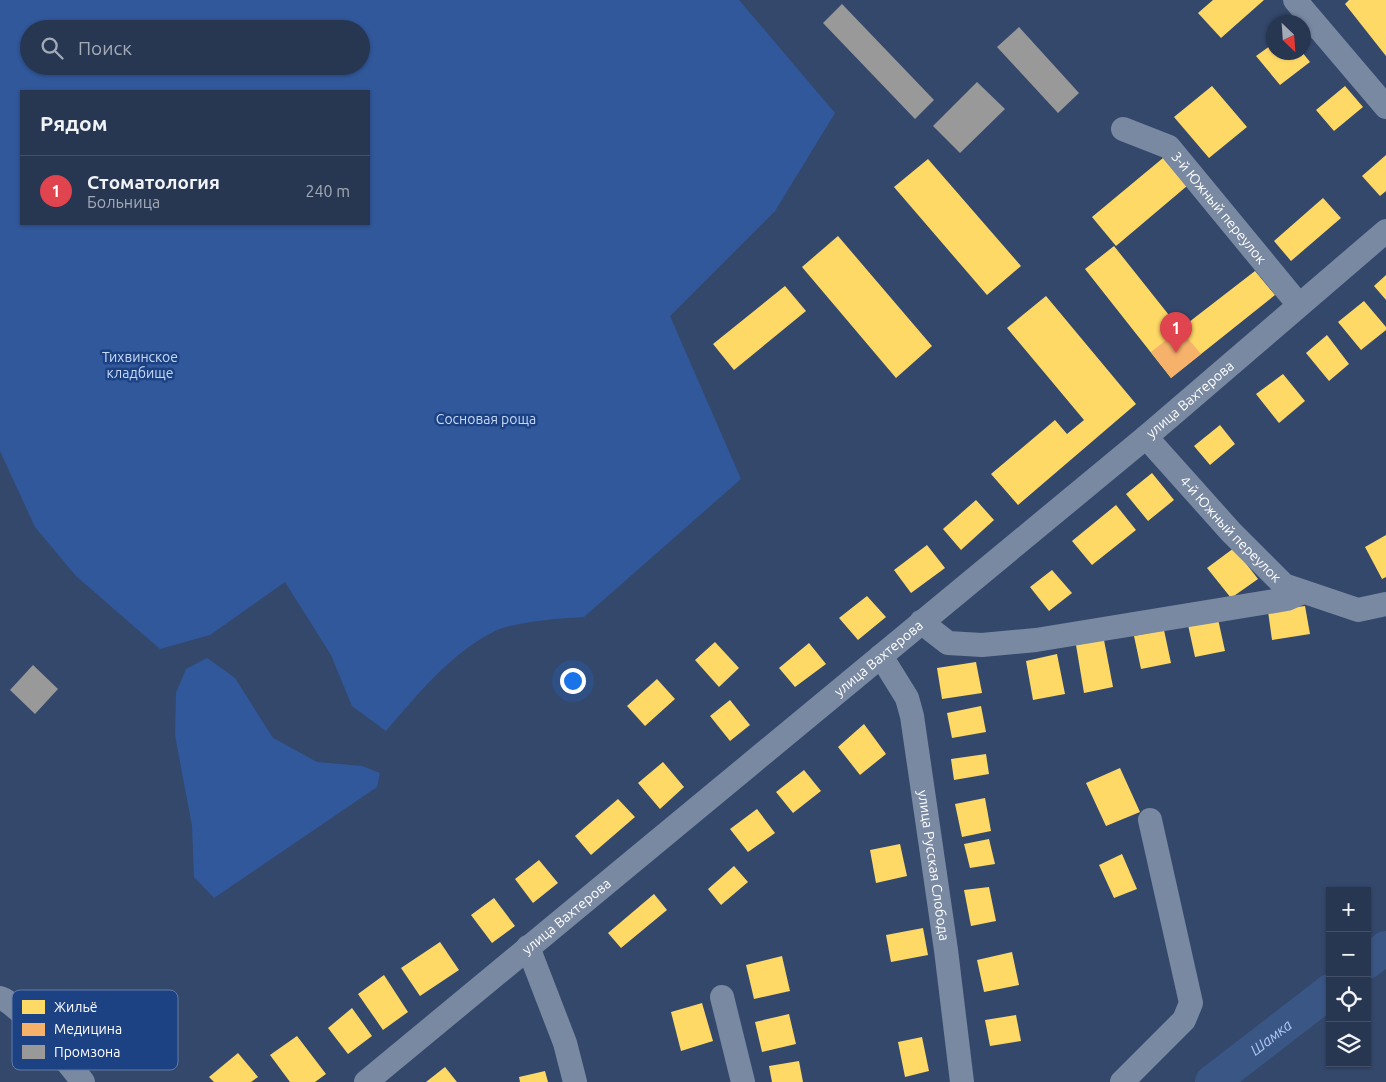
<!DOCTYPE html>
<html lang="ru">
<meta charset="utf-8">
<style>
:root{--surface:#273651;--page:#2f3e58;--text:#f1f3f6;--muted:#a4abb7;--line:#435068;--accent:#b8bfcc}
body{margin:0;font-family:Ubuntu,sans-serif;background:var(--page);color:var(--text)}
.controls{position:absolute;right:15px;bottom:15px;display:grid;overflow:hidden;border-radius:0px;box-shadow:0 1px 4px #0004}
.controls button{width:45px;height:45px;display:grid;place-items:center;padding:0;border:0;border-bottom:1px solid var(--line);background:var(--surface);color:var(--text);font:25px sans-serif}
.compass{position:absolute;left:1266px;top:15px;width:45px;height:45px;border-radius:50%;background:var(--surface);box-shadow:0 1px 4px #0004;rotate:155deg}
.you{position:absolute;left:572px;top:680px;width:18px;height:18px;margin:-12px;border:4px solid #fff;border-radius:50%;background:#1a73e8;box-shadow:0 0 0 8px #1a73e833}
.badge{display:grid;place-items:center;width:32px;height:32px;border-radius:50%;background:var(--accent);color:#fff;font-size:16px;font-weight:700}
.pin{position:absolute;translate:-50% -41px;filter:drop-shadow(0 1px 2px #0008)}
.pin::after{content:'';position:absolute;top:26px;width:18px;height:15px;background:inherit;clip-path:polygon(0 0,100% 0,50% 100%)}
.list{margin:0;padding:0;list-style:none}
h2{display:flex;justify-content:space-between;align-items:center;height:65px;margin:0;padding:0 20px;font-size:21px}
h2 small{font-size:16px;font-weight:400;color:var(--muted)}
.list li{display:grid;grid-template-columns:32px 1fr auto;gap:15px;align-items:center;box-sizing:border-box;height:70px;padding:0 20px;border-top:1px solid var(--line)}
.list b{display:block;font-size:19px;white-space:nowrap}
.list p{margin:0;font-size:16px;white-space:nowrap;color:var(--muted)}
.list em{font-size:16px;font-style:normal;color:var(--muted)}
.icon{flex:none;width:28px;height:28px;fill:none;stroke:currentColor;stroke-width:2;stroke-linecap:round;stroke-linejoin:round}
.map{position:relative;flex:none;width:1386px;height:1082px;overflow:hidden}
.search{position:absolute;background:var(--surface);box-shadow:0 1px 4px #0004;left:20px;top:20px;width:350px;height:55px;display:flex;align-items:center;gap:12px;box-sizing:border-box;padding:0 18px;border-radius:28px;color:var(--muted);font-size:19px}
.panel{position:absolute;background:var(--surface);box-shadow:0 1px 4px #0004;left:20px;top:90px;width:350px;height:135px;border-radius:0px}
.map>svg:first-child{display:block}
.green{fill:#31589b;fill-rule:evenodd}
.homes{fill:#ffd966}
.health{fill:#f6b26b}
.industry{fill:#999}
.lines{fill:none;stroke-linecap:round;stroke-linejoin:round}
.river{stroke:#3a5685;stroke-width:34}
.minor{stroke:#7a89a2;stroke-width:24}
.labels{text-anchor:middle;dominant-baseline:central;stroke-width:5;stroke-linejoin:round;paint-order:stroke}
.street-label{font-size:14px;fill:#fff;stroke:#1d4283}
.park-label{font-size:14px;fill:#c7daf8;stroke:#1d4283}
.water-label{font-size:15px;font-style:italic;fill:#aec8f2;stroke:#1d4283}
.key{fill:#1d4283;stroke:#617ba8;stroke-width:1}
.key-label{font-size:14px;fill:#fff}
</style>
<div class="map">
<svg width="1386" height="1082" viewBox="0 0 1386 1082">
<rect width="100%" height="100%" fill="#34486c"/>
<!-- green -->
<g class="green">
<path d="M0,0H739L835,113L775,211L670,316L741,479L584,617C562,618 512,622 493,632C449,655 418,694 386,731L352,706L331,655L285,582L210,635L160,649L76,576L35,527L0,451ZM29,29H361V66H29ZM369,91V224H21V91Z"/>
<path d="M207,658L235,678L273,738L317,762L362,766L380,773L377,787L214,898L194,877L192,826L175,735L176,693L186,669Z"/>
</g>
<!-- homes -->
<g class="homes">
<path d="M1213,0H1264L1221,38L1198,13Z"/>
<path d="M1349,0H1386V56L1345,4Z"/>
<path d="M1274,43V52H1302L1310,62L1280,85L1256,56Z"/>
<path d="M1212,86L1247,127L1209,158L1174,117Z"/>
<path d="M1345,86L1363,107L1334,131L1316,110Z"/>
<path d="M1386,155V191L1380,196L1362,176Z"/>
<path d="M1163,158L1187,186L1116,246L1092,217Z"/>
<path d="M928,159L1021,266L987,295L894,187Z"/>
<path d="M1323,198L1341,218L1291,261L1274,241Z"/>
<path d="M838,236L932,346L896,378L802,267Z"/>
<path d="M1114,246L1180,329L1255,271L1275,295L1171,378L1085,269Z"/>
<path d="M1386,275V300L1374,286Z"/>
<path d="M785,286L806,311L734,370L713,344Z"/>
<path d="M1046,296L1136,404L1018,505L991,474L1055,420L1067,434L1084,420L1007,328Z"/>
<path d="M1364,301L1386,327V330L1361,350L1338,322Z"/>
<path d="M1327,335L1349,364L1329,381L1306,353Z"/>
<path d="M1283,374L1305,401L1279,423L1256,394Z"/>
<path d="M1220,425L1235,444L1210,465L1194,446Z"/>
<path d="M1152,473L1174,500L1148,521L1126,494Z"/>
<path d="M976,500L994,520L961,550L943,529Z"/>
<path d="M1116,505L1136,530L1092,565L1072,541Z"/>
<path d="M1386,535V577L1382,579L1365,547Z"/>
<path d="M927,545L945,568L911,593L894,570Z"/>
<path d="M1234,548L1258,579L1231,598L1207,568Z"/>
<path d="M1052,570L1072,593L1049,611L1030,587Z"/>
<path d="M867,596L886,617L858,640L839,618Z"/>
<path d="M1305,606L1310,634L1272,640L1268,611Z"/>
<path d="M1218,619L1225,651L1195,657L1188,625Z"/>
<path d="M1164,630L1171,663L1141,669L1134,636Z"/>
<path d="M1104,640L1113,687L1084,693L1076,645Z"/>
<path d="M715,642L739,668L719,687L695,660Z"/>
<path d="M809,643L826,664L795,687L779,668Z"/>
<path d="M1057,654L1065,694L1033,700L1026,661Z"/>
<path d="M976,662L982,693L942,699L937,668Z"/>
<path d="M657,679L675,699L645,726L627,706Z"/>
<path d="M730,700L750,725L730,741L710,716Z"/>
<path d="M981,706L986,732L952,738L947,713Z"/>
<path d="M864,724L886,754L860,775L838,747Z"/>
<path d="M986,754L989,774L954,780L951,759Z"/>
<path d="M663,762L684,787L660,809L638,783Z"/>
<path d="M1120,768L1140,812L1106,826L1086,783Z"/>
<path d="M804,770L821,791L793,813L776,792Z"/>
<path d="M985,798L991,831L962,837L955,804Z"/>
<path d="M618,799L635,817L591,855L575,836Z"/>
<path d="M757,809L775,833L748,852L730,829Z"/>
<path d="M989,839L995,864L970,868L964,844Z"/>
<path d="M900,844L907,876L876,883L870,850Z"/>
<path d="M1122,854L1137,889L1114,898L1099,865Z"/>
<path d="M539,860L558,883L533,903L515,879Z"/>
<path d="M734,866L748,882L721,905L708,889Z"/>
<path d="M989,887L996,921L971,926L964,890Z"/>
<path d="M654,894L667,910L621,948L608,933Z"/>
<path d="M494,898L515,926L492,943L471,915Z"/>
<path d="M923,928L928,955L891,962L886,935Z"/>
<path d="M440,942L459,970L420,996L401,968Z"/>
<path d="M1012,952L1019,985L984,992L977,960Z"/>
<path d="M782,956L790,991L754,999L746,965Z"/>
<path d="M384,975L408,1012L383,1030L358,994Z"/>
<path d="M702,1003L713,1041L681,1051L671,1012Z"/>
<path d="M352,1008L372,1036L348,1054L328,1028Z"/>
<path d="M789,1014L796,1044L762,1052L755,1022Z"/>
<path d="M1016,1015L1021,1041L990,1046L985,1020Z"/>
<path d="M297,1036L326,1074L315,1082H290L270,1055Z"/>
<path d="M922,1037L929,1071L905,1077L898,1042Z"/>
<path d="M238,1053L258,1077L251,1082H214L209,1077Z"/>
<path d="M799,1061L803,1082H772L769,1066Z"/>
<path d="M445,1067L457,1082H426Z"/>
<path d="M545,1071L548,1082H520L519,1077Z"/>
</g>
<!-- health -->
<path class="health" d="M1180,329L1201,354L1171,378L1151,352Z"/>
<!-- industry -->
<g class="industry">
<path d="M842,4L934,100L915,119L823,23Z"/>
<path d="M1019,27L1079,93L1058,113L997,47Z"/>
<path d="M977,82L1005,109L960,153L933,126Z"/>
<path d="M33,665L58,689L35,714L10,690Z"/>
</g>
<g class="lines">
<!-- river -->
<g class="river">
<path d="M1367,962L1386,948"/>
<path id="s1" d="M1212,1082L1330,991"/>
</g>
<!-- minor -->
<g class="minor">
<path d="M1295,0L1386,107"/>
<path id="s2" d="M1123,129L1169,147L1299,305"/>
<path id="s3" d="M1146,437L1231,532L1284,585L1358,610L1386,604"/>
<path d="M921,622L948,643L982,645L1036,640L1287,599L1303,592"/>
<path id="s4" d="M881,656L907,698L912,716L946,950L962,1082"/>
<path d="M528,947L565,1043L575,1082"/>
<path d="M722,997L743,1082"/>
<path d="M0,998C17,1001 71,1066 83,1082"/>
<path id="s5" d="M366,1082L1146,437L1386,231"/>
<path d="M1122,1082L1184,1020L1191,1003L1150,820"/>
</g>
</g>
<g class="labels">
<!-- street labels -->
<g class="street-label">
<text stroke="none"><textPath href="#s2" startOffset="128">3-й Южный переулок</textPath></text>
<text stroke="none"><textPath href="#s5" startOffset="1070">улица Вахтерова</textPath></text>
<text stroke="none"><textPath href="#s3" startOffset="125">4-й Южный переулок</textPath></text>
<text stroke="none"><textPath href="#s5" startOffset="665">улица Вахтерова</textPath></text>
<text stroke="none"><textPath href="#s4" startOffset="219">улица Русская Слобода</textPath></text>
<text stroke="none"><textPath href="#s5" startOffset="260">улица Вахтерова</textPath></text>
</g>
<!-- park labels -->
<g class="park-label">
<text x="140" y="357">Тихвинское<tspan x="140" dy="16">кладбище</tspan></text>
<text x="486" y="419">Сосновая роща</text>
</g>
<!-- water labels -->
<g class="water-label">
<text stroke="none"><textPath href="#s1" startOffset="74">Шамка</textPath></text>
</g>
</g>
<!-- legend -->
<rect x="12" y="990" width="166" height="80" rx="8" class="key"/>
<rect x="22" y="1000" width="23" height="14" fill="#ffd966"/>
<rect x="22" y="1023" width="23" height="13" fill="#f6b26b"/>
<rect x="22" y="1045" width="23" height="14" fill="#999"/>
<g class="key-label">
<text x="54" y="1012">Жильё</text>
<text x="54" y="1034">Медицина</text>
<text x="54" y="1057">Промзона</text>
</g>
</svg>
<div class="controls">
<button>+</button>
<button>−</button>
<button><svg class="icon" aria-label="locate" viewBox="0 0 24 24"><circle cx="12" cy="12" r="6"/><path d="M12 2v4M12 18v4M2 12h4M18 12h4"/></svg></button>
<button><svg class="icon" aria-label="layers" viewBox="0 0 24 24"><path d="M12 4l9 5-9 5-9-5zM3 14l9 5 9-5"/></svg></button>
</div>
<svg class="compass" viewBox="-18 -18 36 36"><path d="M0-13l5 13h-10z" fill="#e53935"/><path d="M0 13l5-13h-10z" fill="#a4abb7"/></svg>
<div class="you"></div>
<div class="pin badge" style="left:1176px;top:353px;background:#e0444e">1</div>
<div class="search"><svg class="icon" aria-label="search" viewBox="0 0 24 24"><circle cx="10" cy="10" r="6"/><path d="M15 15l6 6"/></svg>Поиск</div>
<section class="panel">
<h2>Рядом<small></small></h2>
<ul class="list">
<li><span class="badge" style="background:#e0444e">1</span><div><b>Стоматология</b><p>Больница</p></div><em>240 m</em></li>
</ul>
</section>
</div>
